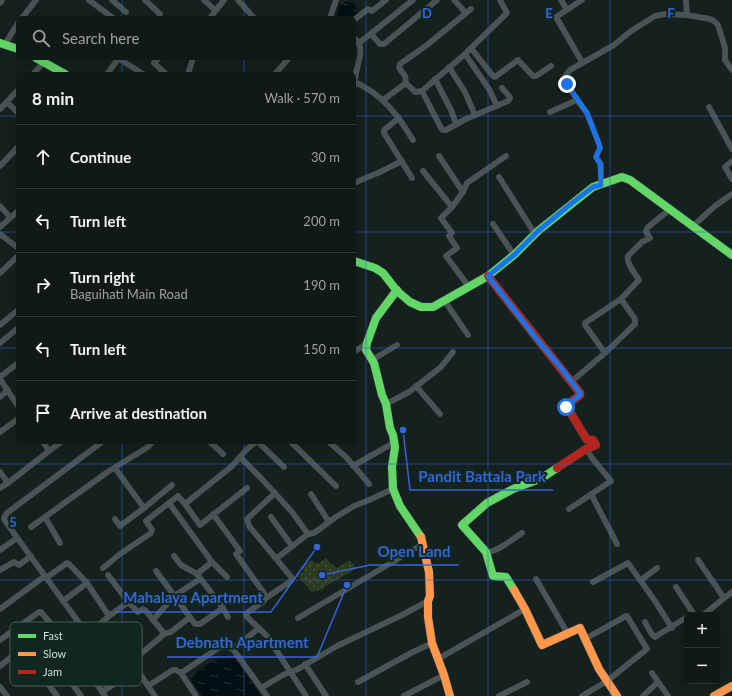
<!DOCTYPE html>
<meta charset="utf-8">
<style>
:root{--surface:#101916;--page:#1e2623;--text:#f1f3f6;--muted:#9ca0a1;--line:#303835}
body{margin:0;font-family:Lato,sans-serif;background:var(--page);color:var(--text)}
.controls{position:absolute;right:12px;bottom:12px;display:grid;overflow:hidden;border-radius:6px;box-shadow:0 4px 16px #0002}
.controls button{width:36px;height:36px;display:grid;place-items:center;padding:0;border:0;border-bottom:1px solid var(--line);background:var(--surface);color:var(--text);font:20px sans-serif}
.stop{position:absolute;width:12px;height:12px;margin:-9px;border:3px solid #1a73e8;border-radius:50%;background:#fff}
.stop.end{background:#1a73e8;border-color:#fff;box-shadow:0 1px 4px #0008}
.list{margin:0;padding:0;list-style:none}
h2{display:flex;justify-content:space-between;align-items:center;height:52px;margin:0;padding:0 16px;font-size:17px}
h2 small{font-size:13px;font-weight:400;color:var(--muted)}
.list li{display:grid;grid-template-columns:26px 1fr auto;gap:12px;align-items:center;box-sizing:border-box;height:64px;padding:0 16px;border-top:1px solid var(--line)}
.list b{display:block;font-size:15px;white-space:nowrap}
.list p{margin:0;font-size:13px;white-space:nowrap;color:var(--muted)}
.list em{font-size:13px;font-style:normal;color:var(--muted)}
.icon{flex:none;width:22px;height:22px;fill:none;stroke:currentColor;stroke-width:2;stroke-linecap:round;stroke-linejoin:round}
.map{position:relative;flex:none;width:732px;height:696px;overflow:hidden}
.search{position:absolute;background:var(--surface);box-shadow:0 4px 16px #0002;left:16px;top:16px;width:340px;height:44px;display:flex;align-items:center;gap:10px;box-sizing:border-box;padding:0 14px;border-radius:6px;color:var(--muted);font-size:15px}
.panel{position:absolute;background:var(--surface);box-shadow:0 4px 16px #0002;left:16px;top:72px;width:340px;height:372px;border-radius:6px}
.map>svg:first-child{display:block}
.grass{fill:url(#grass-dots)}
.water{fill:url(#water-ripples)}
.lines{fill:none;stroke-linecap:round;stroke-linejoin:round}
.street-casing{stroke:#343e3b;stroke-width:6}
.fast-casing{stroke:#343e3b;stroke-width:9}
.slow-casing{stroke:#343e3b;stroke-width:9}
.jam-casing{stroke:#343e3b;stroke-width:9}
.street{stroke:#4b5454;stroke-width:5.5}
.fast{stroke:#63d668;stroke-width:8}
.slow{stroke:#ff974d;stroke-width:8}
.jam{stroke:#b3261e;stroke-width:8}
.route{stroke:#1a73e8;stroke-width:5}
.grid{fill:none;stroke:#3863d8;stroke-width:1;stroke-opacity:0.55}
.key{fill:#0f2720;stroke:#495e57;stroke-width:1}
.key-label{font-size:11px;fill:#cfddd8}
.grid-label{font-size:13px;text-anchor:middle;font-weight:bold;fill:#3863d8;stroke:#0f2720;stroke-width:4;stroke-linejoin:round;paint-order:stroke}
.leader{fill:none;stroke:#3863d8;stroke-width:1.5}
.callout-dot{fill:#3863d8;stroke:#0f2720;stroke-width:1.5}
.callout-label{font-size:15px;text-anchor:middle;font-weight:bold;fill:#3863d8;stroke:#0f2720;stroke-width:4;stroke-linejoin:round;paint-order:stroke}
</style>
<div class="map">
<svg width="732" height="696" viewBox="0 0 732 696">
<defs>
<pattern id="grass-dots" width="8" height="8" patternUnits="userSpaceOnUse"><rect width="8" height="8" fill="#2d3a20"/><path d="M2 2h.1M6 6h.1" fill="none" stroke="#4a5640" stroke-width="1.8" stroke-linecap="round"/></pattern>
<pattern id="water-ripples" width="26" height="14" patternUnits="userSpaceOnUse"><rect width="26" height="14" fill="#031013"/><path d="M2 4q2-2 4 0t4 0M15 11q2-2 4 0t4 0" fill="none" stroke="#273235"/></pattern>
</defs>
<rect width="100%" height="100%" fill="#15211e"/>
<!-- grass -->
<path class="grass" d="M326,558L329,562L337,568L350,560L356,568L351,572L324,587V589L312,592L298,576L304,571L301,567L312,560L314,563H319Z"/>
<!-- water -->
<g class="water">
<path d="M348,1L355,4L358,13L351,18H339L337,15L339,4Z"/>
<path d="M226,653L235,658L261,696H202L191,680L197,671Z"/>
</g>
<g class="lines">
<!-- street casing -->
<g class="street-casing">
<g id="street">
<path d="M89,0L113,18"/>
<path d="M112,0L126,12"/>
<path d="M145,0L160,14L159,18"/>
<path d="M204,0L215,10"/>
<path d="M238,0L254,18"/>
<path d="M454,0L466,13"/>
<path d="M561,0L567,10"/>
<path d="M582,0L556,17L582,62"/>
<path d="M686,0L687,15L710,19L714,21L718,25L725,48V60L732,70"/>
<path d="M0,3L2,0"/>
<path d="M22,18L36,0"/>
<path d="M210,18L224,0"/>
<path d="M330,18L336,0"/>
<path d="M354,20L368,9L372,11L386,0"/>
<path d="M371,34L380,44H384L437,0"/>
<path d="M354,38C366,47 358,62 356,73C355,78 355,82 354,86"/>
<path d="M359,43L413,0"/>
<path d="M5,44L18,23"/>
<path d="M471,48L493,76L495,77L518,60L533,76H536L551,66"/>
<path d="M465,54L489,89L497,106"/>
<path d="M118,58L143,74"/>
<path d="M159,58L154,63L166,74"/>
<path d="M449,67L465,92L475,115"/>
<path d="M33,74L44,62"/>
<path d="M107,74L118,59"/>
<path d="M188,74L193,58"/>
<path d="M275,74L289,58"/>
<path d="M435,79L451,110L456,124"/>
<path d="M355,82C383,95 397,114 413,140"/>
<path d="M406,83L405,76L399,68L400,64L427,45L471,9"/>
<path d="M422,91L441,128L443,130H446L466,119L508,101L510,98L509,96L502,88"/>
<path d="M383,100L406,83L415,92L422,91L465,54L507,13L500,0"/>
<path d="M577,100L587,113L599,144L600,148L596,157L601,164V185"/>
<path d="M7,102L18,113"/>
<path d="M709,107L732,149"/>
<path d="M0,109L18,90"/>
<path d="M550,112L577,100L567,84L565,76L570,70L614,45L631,31L655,16L665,14L687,15"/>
<path d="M399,118L384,130V133L412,178"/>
<path d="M439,156L463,192"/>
<path d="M732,161L725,167L732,179"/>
<path d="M0,166L18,147"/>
<path d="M423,171L452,207"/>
<path d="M499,177L535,234"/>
<path d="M354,183L380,172L402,161"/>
<path d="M0,206L10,217"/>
<path d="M493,224L514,255"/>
<path d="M693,226L715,206L732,194"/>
<path d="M0,227L18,211"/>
<path d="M0,234L18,248"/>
<path d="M0,273L18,256"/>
<path d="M469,287L446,256L457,248L449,236L452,233L441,218L452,207L463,192L467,183L506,156"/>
<path d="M621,299L639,280C635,273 626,264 628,256L642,242L650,238L646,232L647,228L669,210"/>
<path d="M444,300L468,335"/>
<path d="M0,325L18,310"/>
<path d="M0,343L18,328"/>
<path d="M354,352L367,343"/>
<path d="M372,360L397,345"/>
<path d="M0,377L18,363"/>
<path d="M0,379L18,406"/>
<path d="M571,382L605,353L635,324V319L621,299L585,323V325L605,353"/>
<path d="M416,386L440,414"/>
<path d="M0,397L8,390"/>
<path d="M386,404L409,392L441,367L453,352"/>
<path d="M0,432L18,419"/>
<path d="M43,442L49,451L61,442"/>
<path d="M102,442L7,513L4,518L5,521L82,627L86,631L90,633L110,659C116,663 119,660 124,657H129L148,686L173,670H176L181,673"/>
<path d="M210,442L223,454"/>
<path d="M258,442L284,467"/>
<path d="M291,442L336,486"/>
<path d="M329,442L347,458L369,484"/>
<path d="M240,457L260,477L292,512L308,534L314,533L336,517L354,506L369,500L393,489"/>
<path d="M353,466L395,442"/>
<path d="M115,468L144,508L172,485"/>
<path d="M0,472L8,483"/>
<path d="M0,488L8,483L49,451"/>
<path d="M247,488L200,525L185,504L232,466L247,449L256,442"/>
<path d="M311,494L329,522"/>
<path d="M591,494L617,544"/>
<path d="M169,503L178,496L185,504"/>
<path d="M569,509L611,481L592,458L586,449"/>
<path d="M213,514L240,551L236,554L266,596L264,601L248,612L246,614V616L267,636L306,696"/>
<path d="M45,517L60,543"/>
<path d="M271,517L292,546"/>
<path d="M115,519L120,526L144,508"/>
<path d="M31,527L109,471L148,447L152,442"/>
<path d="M0,550L17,538"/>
<path d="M486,552C496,553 513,539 522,533"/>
<path d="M277,558L308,534"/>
<path d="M698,560L724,598"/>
<path d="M103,568L120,554L151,533L152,530L146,521L169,503L212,562L227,577"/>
<path d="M0,570L14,562L19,565L31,556"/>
<path d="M156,571L195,624H200L223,608L197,574L181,565L174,556"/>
<path d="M197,574L212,562"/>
<path d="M108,575L129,603"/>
<path d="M46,578L67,563L69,564L87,583L109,616L90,633"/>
<path d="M536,579L568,634"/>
<path d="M641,580L657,568"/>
<path d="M593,582L628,563L655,601L672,628"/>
<path d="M676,587L693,613"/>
<path d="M266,598L291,581L292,578L249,526L247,519L275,493"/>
<path d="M63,601L87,583"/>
<path d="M223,608L228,617"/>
<path d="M0,609L45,576"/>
<path d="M703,615L732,592"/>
<path d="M109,616L127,603H129L138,612L143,609L146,611L162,631L163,634L161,637L132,661"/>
<path d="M298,618L423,544"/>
<path d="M153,620L174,596L200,579"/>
<path d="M645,622L651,633L655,637L687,617"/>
<path d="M108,627L129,657"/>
<path d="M26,634L48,664L56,661L86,631"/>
<path d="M163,634L171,632L190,617"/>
<path d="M0,640L39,612H41L79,658L105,696"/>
<path d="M33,643L53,626"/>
<path d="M233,649L259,628"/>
<path d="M12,657L30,678L40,676L43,677L57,696"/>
<path d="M438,659L525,609"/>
<path d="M56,661L81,696"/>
<path d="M305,664L326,696"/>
<path d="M0,666L31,641"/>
<path d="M652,673L668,696"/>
<path d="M358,682L411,653L432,643"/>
<path d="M148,686L155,696"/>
<path d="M0,687L7,696"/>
<path d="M102,692L137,669"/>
<path d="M196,696L181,673L220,647L226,646L233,649L261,688"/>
<path d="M267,696L261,688L283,675L298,669L337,646L402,615L428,601"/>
<path d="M404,696L444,675"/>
<path d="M499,696L527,682"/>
<path d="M582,696L607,681L647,649L627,616H626L585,639"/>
<path d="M643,696L658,682"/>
</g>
</g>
<!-- fast casing -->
<g class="fast-casing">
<g id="fast">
<path d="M0,43L18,49"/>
<path d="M36,58L65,74"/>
<path d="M354,261L375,268L383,273L397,291L410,302L421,307H433L488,276L514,255L538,231L593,187L622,177L630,180L732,255"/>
<path d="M397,290L376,318L367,343L366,350L374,363L382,395L386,404L390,428L393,435L395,447L392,467L393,489L400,506L421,537"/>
<path d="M514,590L506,577L493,576L486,552L462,525L487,503L513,489L542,478L557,468"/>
</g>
</g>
<!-- slow casing -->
<g class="slow-casing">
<g id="slow">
<path d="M421,537L429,572L430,596L428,601V617L432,643L444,675L450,696"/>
<path d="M514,590L525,609L542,645L580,628L599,669L617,696"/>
<path d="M714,696L732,686"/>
</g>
</g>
<!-- jam casing -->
<g class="jam-casing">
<path id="jam" d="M488,276L580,393V395L567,405V407L587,440H593L596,445L586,449L557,468"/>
</g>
<!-- street -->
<use href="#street" class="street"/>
<!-- fast -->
<use href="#fast" class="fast"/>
<!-- slow -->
<use href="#slow" class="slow"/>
<!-- jam -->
<use href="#jam" class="jam"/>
</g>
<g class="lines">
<!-- route -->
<path class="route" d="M566,407L567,405L580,395V393L561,368L535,337L488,276L514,255L538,231L572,203L593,187L601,185L600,164L596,157L600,148L599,144L587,113L567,84"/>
</g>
<!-- grid -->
<path class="grid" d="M122,0V18M244,0V18M366,0V696M488,0V696M610,0V696M122,58V74M244,58V74M0,116H18M354,116H732M0,232H18M354,232H732M0,348H18M354,348H732M122,442V696M244,442V696M0,464H732M0,580H732"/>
<!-- legend -->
<rect x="10" y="622" width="132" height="64" rx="6" class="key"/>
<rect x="18" y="634" width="18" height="4" fill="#63d668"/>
<rect x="18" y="652" width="18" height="4" fill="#ff974d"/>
<rect x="18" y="670" width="18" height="4" fill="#b3261e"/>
<g class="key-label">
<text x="43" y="640">Fast</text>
<text x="43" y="658">Slow</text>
<text x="43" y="676">Jam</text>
</g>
<g class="grid-label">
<text x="427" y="18">D</text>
<text x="549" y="18">E</text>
<text x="671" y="18">F</text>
<text x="13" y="527">5</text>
</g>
<!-- callouts -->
<path class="leader" d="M403 430L410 490H553M322 575L370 565H459M317 547L271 612H115M347 585L317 657H167"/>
<g class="callout-dot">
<circle cx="403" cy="430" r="4"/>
<circle cx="322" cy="575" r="4"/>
<circle cx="317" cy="547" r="4"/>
<circle cx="347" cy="585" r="4"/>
</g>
<g class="callout-label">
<text x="482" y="482">Pandit Battala Park</text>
<text x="414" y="557">Open Land</text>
<text x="193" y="603">Mahalaya Apartment</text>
<text x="242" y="648">Debnath Apartment</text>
</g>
</svg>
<div class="controls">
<button>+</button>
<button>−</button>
</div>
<div class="stop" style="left:566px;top:407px"></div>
<div class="stop end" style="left:567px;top:84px"></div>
<div class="search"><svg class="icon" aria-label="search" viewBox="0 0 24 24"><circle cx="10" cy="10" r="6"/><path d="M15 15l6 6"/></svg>Search here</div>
<section class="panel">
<h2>8 min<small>Walk · 570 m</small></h2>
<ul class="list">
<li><svg class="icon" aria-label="ahead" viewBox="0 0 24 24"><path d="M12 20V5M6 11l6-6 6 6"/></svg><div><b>Continue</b></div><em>30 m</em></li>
<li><svg class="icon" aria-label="left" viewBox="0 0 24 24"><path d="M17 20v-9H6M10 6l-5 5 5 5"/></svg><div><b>Turn left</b></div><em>200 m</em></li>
<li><svg class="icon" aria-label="right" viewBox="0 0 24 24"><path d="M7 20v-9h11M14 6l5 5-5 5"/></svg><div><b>Turn right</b><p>Baguihati Main Road</p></div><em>190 m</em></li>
<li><svg class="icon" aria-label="left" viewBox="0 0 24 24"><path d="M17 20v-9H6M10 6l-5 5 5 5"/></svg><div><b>Turn left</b></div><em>150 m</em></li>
<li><svg class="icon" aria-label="arrive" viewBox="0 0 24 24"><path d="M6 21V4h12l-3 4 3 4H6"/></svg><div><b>Arrive at destination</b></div></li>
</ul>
</section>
</div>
